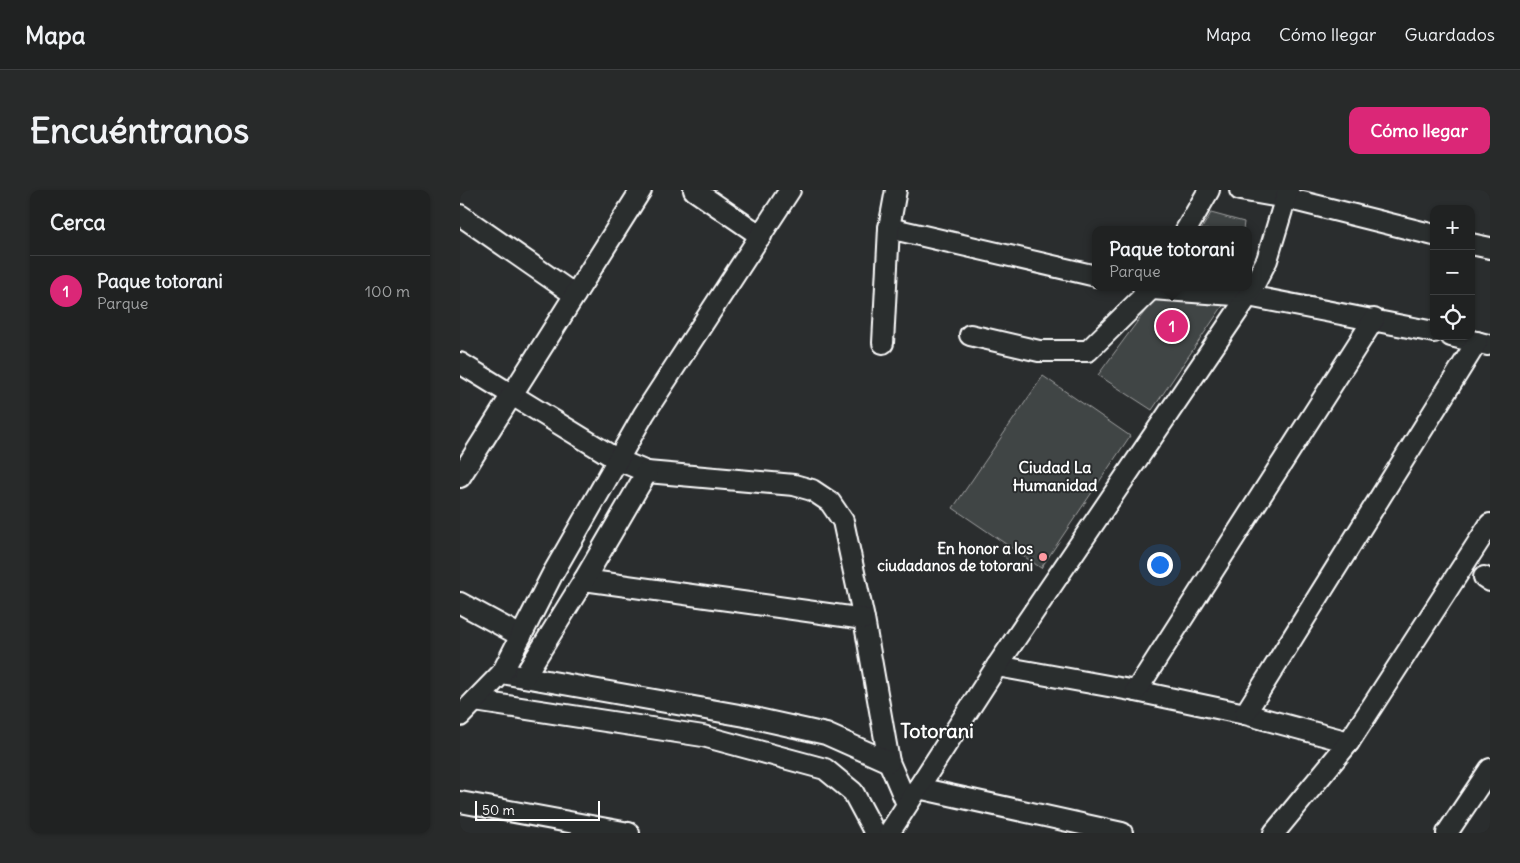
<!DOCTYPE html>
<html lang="es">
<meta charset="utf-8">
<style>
:root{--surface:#202222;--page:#282a2a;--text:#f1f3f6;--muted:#a2a4a5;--line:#3d3f40;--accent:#db2777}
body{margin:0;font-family:Delius,sans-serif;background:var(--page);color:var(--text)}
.controls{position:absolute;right:15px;top:15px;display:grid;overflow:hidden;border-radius:10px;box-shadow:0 1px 4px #0004}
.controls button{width:45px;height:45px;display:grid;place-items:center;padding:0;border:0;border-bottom:1px solid var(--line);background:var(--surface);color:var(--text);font:25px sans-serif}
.scale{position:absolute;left:15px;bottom:12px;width:125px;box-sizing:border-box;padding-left:5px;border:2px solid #fff;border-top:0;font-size:14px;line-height:18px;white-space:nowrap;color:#fff;-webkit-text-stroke:4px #2a2d2e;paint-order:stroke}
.you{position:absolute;left:699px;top:374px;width:18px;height:18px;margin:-12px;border:4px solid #fff;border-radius:50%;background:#1a73e8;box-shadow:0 0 0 8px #1a73e833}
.badge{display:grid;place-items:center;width:32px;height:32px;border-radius:50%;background:var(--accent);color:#fff;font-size:16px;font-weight:700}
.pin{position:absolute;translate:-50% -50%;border:2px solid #fff;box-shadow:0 1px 5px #0006}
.popup{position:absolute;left:632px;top:36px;width:160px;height:65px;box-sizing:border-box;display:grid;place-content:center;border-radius:10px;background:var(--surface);filter:drop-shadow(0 1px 4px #0005);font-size:16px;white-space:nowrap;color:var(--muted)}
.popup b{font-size:19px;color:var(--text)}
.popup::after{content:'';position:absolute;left:50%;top:100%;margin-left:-10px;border:10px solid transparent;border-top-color:var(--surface)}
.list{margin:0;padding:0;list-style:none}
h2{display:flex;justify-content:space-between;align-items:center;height:65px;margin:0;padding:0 20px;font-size:21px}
h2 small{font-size:16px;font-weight:400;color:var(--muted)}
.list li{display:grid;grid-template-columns:32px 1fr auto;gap:15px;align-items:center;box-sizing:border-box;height:70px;padding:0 20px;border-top:1px solid var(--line)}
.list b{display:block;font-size:19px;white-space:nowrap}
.list p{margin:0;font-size:16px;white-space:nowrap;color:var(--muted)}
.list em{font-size:16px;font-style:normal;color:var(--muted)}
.icon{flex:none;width:28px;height:28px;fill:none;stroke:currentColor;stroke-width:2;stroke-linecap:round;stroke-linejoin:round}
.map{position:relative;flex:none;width:1030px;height:643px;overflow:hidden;border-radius:10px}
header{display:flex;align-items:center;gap:30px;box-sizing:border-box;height:70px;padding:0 25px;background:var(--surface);border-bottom:1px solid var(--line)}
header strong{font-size:24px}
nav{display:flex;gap:28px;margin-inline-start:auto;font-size:18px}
.intro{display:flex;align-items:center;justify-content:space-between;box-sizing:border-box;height:120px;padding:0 30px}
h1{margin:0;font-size:35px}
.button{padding:12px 22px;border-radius:10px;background:var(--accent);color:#fff;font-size:18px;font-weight:700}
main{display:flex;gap:30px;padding:0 30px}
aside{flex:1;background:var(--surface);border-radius:10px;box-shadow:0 1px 4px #0004}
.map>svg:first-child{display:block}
.green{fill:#414445;stroke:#a0a2a2}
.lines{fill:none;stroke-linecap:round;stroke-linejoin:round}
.minor-casing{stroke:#fff;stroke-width:24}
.minor{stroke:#2a2d2e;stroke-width:20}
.poi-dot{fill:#ff9aa2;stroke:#2a2d2e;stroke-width:2}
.labels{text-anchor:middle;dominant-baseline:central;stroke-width:4;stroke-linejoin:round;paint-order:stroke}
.poi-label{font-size:15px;font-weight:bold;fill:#fff;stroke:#2a2d2e;text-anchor:end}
.neighbourhood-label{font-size:16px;font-weight:bold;fill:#fff;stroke:#2a2d2e}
.district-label{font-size:20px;font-weight:bold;fill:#fff;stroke:#2a2d2e}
</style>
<header>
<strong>Mapa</strong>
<nav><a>Mapa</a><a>Cómo llegar</a><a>Guardados</a></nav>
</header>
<div class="intro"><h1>Encuéntranos</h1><a class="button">Cómo llegar</a></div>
<main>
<aside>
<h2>Cerca<small></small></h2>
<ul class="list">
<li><span class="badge">1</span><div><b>Paque totorani</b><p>Parque</p></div><em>100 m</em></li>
</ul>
</aside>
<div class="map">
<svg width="1030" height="643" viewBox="0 0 1030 643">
<rect width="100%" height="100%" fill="#2a2d2e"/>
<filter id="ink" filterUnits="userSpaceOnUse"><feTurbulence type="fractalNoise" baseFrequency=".02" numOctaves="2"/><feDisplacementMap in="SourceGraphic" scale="10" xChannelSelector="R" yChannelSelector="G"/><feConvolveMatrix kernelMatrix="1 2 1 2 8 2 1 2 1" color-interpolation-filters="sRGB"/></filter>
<g filter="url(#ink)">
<!-- green -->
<g class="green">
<path d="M751,23L784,32L783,40H741Z"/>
<path d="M780,97L762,117L692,220L638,185L694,109Z"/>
<path d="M583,186L670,246L581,378L493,318Z"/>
</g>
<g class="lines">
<!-- minor casing -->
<g class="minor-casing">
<g id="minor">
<path d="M234,0L301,46"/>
<path d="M780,0L826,8L974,45"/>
<path d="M0,25L115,105"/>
<path d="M429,38L636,86"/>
<path d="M726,40L749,0"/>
<path d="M1011,54L1030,58"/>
<path d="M683,97L692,99L788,106L974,142"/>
<path d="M510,145L579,161H628L693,97"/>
<path d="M991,146L1028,155"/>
<path d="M423,153L429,38L436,0"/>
<path d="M0,173L158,270L187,282L334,295L352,300L370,312L383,331L404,429L429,572L447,614"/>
<path d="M0,287L181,0"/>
<path d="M1024,387L1030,391"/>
<path d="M124,390L404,429"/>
<path d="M0,413L61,446"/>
<path d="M537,476L676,501L785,524L889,552"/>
<path d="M42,483L285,526L366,544L429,572"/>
<path d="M64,487L124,390L187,282"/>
<path d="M676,501L914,129"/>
<path d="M15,511L243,546L365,579L393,602L415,643"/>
<path d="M785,524L1017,152"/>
<path d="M0,526L42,483L92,385L184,224L330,0"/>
<path d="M458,598L662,643"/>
<path d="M0,612L169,643"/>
<path d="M429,643L537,476L788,106L807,70L828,0"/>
<path d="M814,643L889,552L1030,334"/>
<path d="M987,643L1030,579"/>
</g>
</g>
<!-- minor -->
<use href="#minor" class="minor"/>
</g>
</g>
<!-- markers -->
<circle class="poi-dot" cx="583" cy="367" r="5"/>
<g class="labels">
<!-- poi labels -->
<g class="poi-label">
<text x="573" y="358">En honor a los<tspan x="573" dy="17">ciudadanos de totorani</tspan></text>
</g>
<!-- neighbourhood labels -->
<g class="neighbourhood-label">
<text x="595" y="277">Ciudad La<tspan x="595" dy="18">Humanidad</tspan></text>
</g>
<!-- district labels -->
<g class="district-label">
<text x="477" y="540">Totorani</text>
</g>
</g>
</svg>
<div class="controls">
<button>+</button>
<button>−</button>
<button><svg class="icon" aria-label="locate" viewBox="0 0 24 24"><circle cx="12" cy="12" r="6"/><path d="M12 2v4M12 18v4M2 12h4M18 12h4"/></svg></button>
</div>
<div class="scale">50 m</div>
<div class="you"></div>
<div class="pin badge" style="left:712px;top:136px">1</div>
<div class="popup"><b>Paque totorani</b>Parque</div>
</div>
</main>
